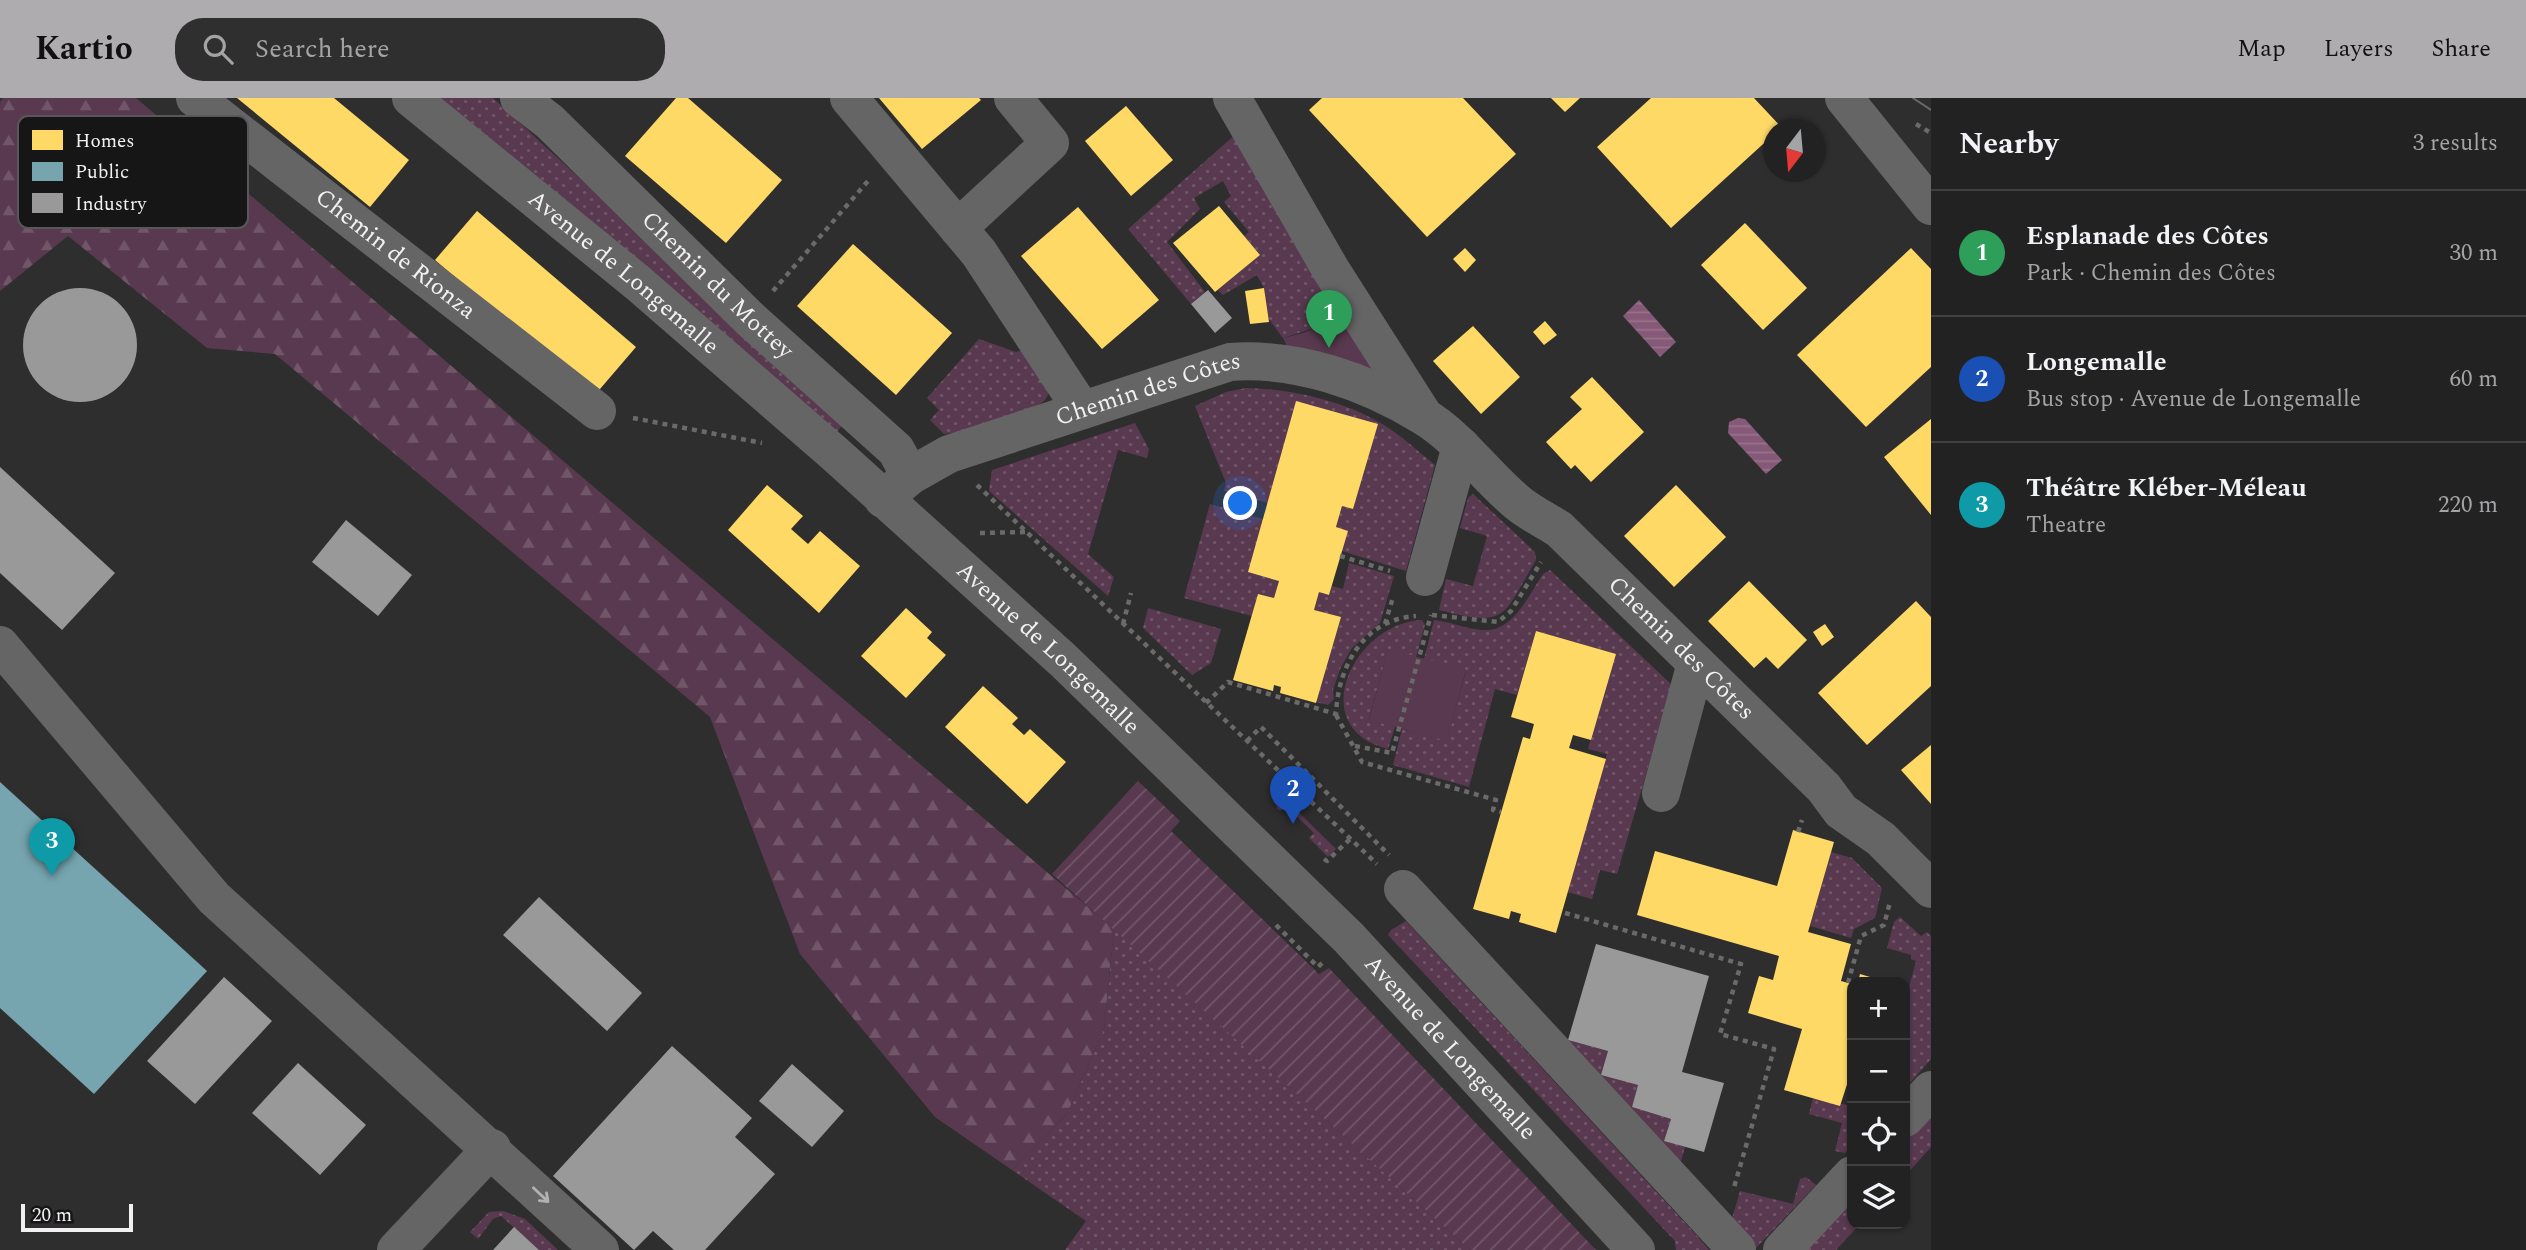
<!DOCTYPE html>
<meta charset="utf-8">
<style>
:root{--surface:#232223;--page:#2f2f30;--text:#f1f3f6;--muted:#a3a4a6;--line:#403f41;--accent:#aeacae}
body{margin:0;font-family:Spectral,serif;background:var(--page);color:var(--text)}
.controls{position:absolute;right:21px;bottom:21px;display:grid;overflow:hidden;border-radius:14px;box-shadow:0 2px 5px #0004}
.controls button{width:63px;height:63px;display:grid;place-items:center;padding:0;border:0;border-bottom:2px solid var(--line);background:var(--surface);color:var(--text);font:35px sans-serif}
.compass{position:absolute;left:1763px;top:21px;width:63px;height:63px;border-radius:50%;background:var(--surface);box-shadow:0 2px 5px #0004;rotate:196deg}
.scale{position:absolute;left:21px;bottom:18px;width:112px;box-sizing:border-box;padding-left:7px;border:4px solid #f2f0f2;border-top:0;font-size:19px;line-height:24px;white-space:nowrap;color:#f2f0f2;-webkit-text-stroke:5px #171617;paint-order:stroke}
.you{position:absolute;left:1241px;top:406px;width:24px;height:24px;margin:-18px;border:5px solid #fff;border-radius:50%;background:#1a73e8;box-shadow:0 0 0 10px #1a73e833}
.badge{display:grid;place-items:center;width:46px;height:46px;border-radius:50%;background:var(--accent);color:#fff;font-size:23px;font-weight:700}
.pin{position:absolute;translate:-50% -58px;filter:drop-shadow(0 2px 4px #0008)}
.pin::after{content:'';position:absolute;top:37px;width:24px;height:21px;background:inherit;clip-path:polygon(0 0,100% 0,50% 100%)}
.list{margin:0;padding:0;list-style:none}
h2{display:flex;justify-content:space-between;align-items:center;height:91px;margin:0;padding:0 28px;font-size:30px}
h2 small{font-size:23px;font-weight:400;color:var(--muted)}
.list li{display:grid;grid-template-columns:46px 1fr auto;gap:21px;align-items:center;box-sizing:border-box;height:126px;padding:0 28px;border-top:2px solid var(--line)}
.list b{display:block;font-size:26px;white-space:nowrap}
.list p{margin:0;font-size:23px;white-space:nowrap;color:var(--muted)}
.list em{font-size:23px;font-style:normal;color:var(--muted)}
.icon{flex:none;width:38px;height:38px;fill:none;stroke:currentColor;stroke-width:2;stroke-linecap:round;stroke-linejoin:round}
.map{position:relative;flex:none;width:1931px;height:1152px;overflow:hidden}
header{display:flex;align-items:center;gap:42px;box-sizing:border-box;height:98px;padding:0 35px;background:var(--accent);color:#111}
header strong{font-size:33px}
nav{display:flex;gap:38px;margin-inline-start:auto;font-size:24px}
.search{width:490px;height:63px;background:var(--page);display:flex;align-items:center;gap:18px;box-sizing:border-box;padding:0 24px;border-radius:28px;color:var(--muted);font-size:26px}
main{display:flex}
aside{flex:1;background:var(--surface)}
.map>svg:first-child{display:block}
.grass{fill:url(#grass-dots)}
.forest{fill:url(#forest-firs)}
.park{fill:#59394f}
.garden{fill:url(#garden-furrows)}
.water{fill:url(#water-rules)}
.homes{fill:#ffd966}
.public{fill:#76a5af}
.industry{fill:#999}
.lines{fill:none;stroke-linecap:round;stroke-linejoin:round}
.path{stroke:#6a6a6a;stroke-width:4.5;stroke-dasharray:5 5;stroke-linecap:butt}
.minor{stroke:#666566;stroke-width:38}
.tram{stroke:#6b6a6b;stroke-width:2}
.oneway{stroke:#b3b1b3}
.labels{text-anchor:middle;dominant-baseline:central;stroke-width:7;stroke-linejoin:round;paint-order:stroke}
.street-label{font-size:24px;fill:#f2f0f2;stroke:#171617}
.key{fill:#171617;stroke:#595759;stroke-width:2}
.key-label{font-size:19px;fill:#f2f0f2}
</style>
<header>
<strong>Kartio</strong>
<div class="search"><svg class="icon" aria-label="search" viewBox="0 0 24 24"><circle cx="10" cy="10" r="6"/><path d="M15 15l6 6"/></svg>Search here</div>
<nav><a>Map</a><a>Layers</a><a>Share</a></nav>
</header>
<main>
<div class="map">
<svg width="1931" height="1152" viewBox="0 0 1931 1152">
<defs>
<pattern id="grass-dots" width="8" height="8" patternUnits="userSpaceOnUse" patternTransform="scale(1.75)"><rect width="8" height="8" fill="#59394f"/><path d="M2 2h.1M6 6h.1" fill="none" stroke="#715669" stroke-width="1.8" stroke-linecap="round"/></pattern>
<pattern id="forest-firs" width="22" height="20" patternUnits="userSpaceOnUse" patternTransform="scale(1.75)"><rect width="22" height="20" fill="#59394f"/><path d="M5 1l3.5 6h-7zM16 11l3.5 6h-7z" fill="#715669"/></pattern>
<pattern id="garden-furrows" width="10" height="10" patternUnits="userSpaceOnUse" patternTransform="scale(1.75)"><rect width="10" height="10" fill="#59394f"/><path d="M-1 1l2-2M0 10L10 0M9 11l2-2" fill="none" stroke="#715669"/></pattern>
<pattern id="water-rules" width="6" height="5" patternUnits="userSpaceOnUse" patternTransform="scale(1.75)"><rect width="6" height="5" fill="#855977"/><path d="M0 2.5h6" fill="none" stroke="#97718b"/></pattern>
</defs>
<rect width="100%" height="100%" fill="#2f2e2f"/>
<!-- grass -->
<g class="grass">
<path d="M441,0H493L844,325L837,334Z"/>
<path d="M1236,36L1343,219L1339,222L1283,240L1268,220L1264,190L1257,177L1223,197L1218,192L1260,157L1244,138L1249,134L1224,104L1231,98L1223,83L1194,100L1200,111L1167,144L1205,194L1191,206L1128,131Z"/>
<path d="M979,241L1016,254L1028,250L1050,282C1049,289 1050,297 1044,303C1032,315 961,336 944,336L930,322L939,312L927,300Z"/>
<path d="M1246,290C1292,291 1347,303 1387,329C1404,340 1419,354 1435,367L1406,473L1342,453L1336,429L1342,408L1353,411L1377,326L1268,405L1224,393L1226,385L1195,308L1226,294Z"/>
<path d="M1135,325L1149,351L1147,360L1118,352L1088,456L1114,479L1108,498L989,393L992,372Z"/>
<path d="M1473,396L1535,454L1536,462C1502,519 1509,530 1439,512L1446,481L1473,488L1487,438L1460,430L1468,400Z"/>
<path d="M1210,406L1263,421L1279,483L1274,500L1258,496L1252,518L1184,500Z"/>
<path d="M1349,465L1394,478L1380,525L1352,550L1340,571L1333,592L1334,601L1328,607L1316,604L1340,520L1314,512L1319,494L1329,497L1332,488L1343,491Z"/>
<path d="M1550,472L1672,587L1617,776L1600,772L1592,801L1567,794L1607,656L1588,651L1615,556L1536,533L1517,597L1495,591L1469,689L1393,667L1402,631L1447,642L1466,573L1424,561L1434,522C1452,524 1471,533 1488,532C1514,531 1530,495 1543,476Z"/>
<path d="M1148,510L1221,531L1211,565L1192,577L1143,530Z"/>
<path d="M1422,522L1425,527L1416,559L1388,552L1369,621L1395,629L1388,651C1304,630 1353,525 1422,522Z"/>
<path d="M1285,701L1336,751L1328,759L1309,740L1314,735L1286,708L1280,713L1276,710Z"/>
<path d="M1831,754L1852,760L1882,790L1875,820L1854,831L1851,840L1810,828Z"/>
<path d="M1900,819L1921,838L1927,834L1931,838V961L1910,985L1905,983V915L1908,902L1906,901L1916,863L1911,861V857L1887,850L1894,824Z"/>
<path d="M1406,823L1699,1140L1709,1152H1676L1675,1143L1388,837L1391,832Z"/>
<path d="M1114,831L1470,1152H1065L1086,1123L1012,1072L1067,1016L1104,931Z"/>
<path d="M1568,942L1608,953L1601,977L1638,987L1632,1009L1671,1021L1664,1042L1685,1049L1679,1070Z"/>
<path d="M1813,1000L1852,1008V1047L1845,1055L1835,1053L1842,1025L1809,1016Z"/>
<path d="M1931,1017V1049L1905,1078V1044Z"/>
<path d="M1806,1079L1816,1087L1754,1152L1729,1131L1740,1093L1793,1106L1800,1081Z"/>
<path d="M1852,1100V1126H1860L1836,1152H1804Z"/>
<path d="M503,1113L525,1121L558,1152H539L501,1118L493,1121L478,1141L470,1134L489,1114Z"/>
</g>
<!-- forest -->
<path class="forest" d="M3,0H136L1114,831L1104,931L1067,1016L1012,1072L935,1019L800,856L710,619L275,256L207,250L68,138L0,193V4Z"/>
<!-- park -->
<g class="park">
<path d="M1349,216L1386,276L1289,252L1283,240L1303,235Z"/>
<path d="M1388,551L1466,572L1447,643L1369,622Z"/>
</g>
<!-- garden -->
<path class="garden" d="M1138,683L1180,723L1171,733L1319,876L1329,870L1596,1152H1470L1052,776Z"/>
<!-- water -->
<g class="water">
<path d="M1639,202L1676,244L1660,259L1623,218Z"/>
<path d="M1738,320L1745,321L1782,362L1766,376L1728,335L1729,324Z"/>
</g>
<!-- homes -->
<g class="homes">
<path d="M237,0H334L409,62L370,109Z"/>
<path d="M676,0H688L782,82L726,145L625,58Z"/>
<path d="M879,0H979L981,2L922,51Z"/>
<path d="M1322,0H1463L1516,56L1427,139L1309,12Z"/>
<path d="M1551,0H1580L1565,14Z"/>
<path d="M1651,0H1754L1782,30L1773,32V37L1671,130L1597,49Z"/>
<path d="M1126,8L1173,62L1131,98L1085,43Z"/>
<path d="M1219,108L1260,157L1215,194L1173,145Z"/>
<path d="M1078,109L1159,202L1102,251L1021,158Z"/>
<path d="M477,113L636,249L594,298L435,162Z"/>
<path d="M1745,125L1807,190L1763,232L1701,167Z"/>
<path d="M853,146L952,235L896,297L797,208Z"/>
<path d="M1465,150L1476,162L1465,174L1453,161Z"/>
<path d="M1911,150L1931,171V269L1866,329L1797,257Z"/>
<path d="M1264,190L1269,224L1250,226L1245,193Z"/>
<path d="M1545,223L1557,237L1544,247L1533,234Z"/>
<path d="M1473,228L1520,279L1481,316L1433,263Z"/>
<path d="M1592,279L1644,334L1591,384L1575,367L1571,371L1546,344L1582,311L1570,299Z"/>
<path d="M1296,303L1378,326L1353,411L1342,408L1336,429L1348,433L1329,497L1319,494L1314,512L1341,519L1316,605L1280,595L1281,589L1274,587L1273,593L1233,582L1258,496L1274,500L1279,483L1248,474Z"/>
<path d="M1931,321V417L1884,359Z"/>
<path d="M767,387L803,418L791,431L808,446L820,433L860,468L819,515L728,432Z"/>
<path d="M1676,387L1726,439L1674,489L1624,438Z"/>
<path d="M1749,483L1807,542L1778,571L1766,559L1754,570L1708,523Z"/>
<path d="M1916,503L1931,519V588L1867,647L1818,595Z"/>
<path d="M906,510L932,534L927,540L946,557L906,600L861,558Z"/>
<path d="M1825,526L1834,539L1822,548L1813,534Z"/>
<path d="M1536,533L1616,556L1591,642L1573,637L1569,650L1606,661L1556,835L1519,824L1521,816L1511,813L1509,821L1473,811L1523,639L1530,641L1534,626L1511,619Z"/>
<path d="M983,588L1018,620L1012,626L1024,637L1030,631L1066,664L1027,706L945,629Z"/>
<path d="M1931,647V706L1901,672Z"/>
<path d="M1793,732L1834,744L1808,834L1851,846L1841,883L1852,886V971L1840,1008L1784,992L1802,931L1748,915L1759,878L1773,882L1779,858L1637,817L1655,753L1777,788Z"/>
<path d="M1860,876L1887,884H1858Z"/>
</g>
<!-- public -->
<path class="public" d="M0,684L207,873L94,996L0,910Z"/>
<!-- industry -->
<g class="industry">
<circle cx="80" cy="247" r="57"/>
<path d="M1208,192L1232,220L1215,235L1191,206Z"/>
<path d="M0,369L115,475L62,532L0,475Z"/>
<path d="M346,422L412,477L378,518L312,464Z"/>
<path d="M539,799L642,895L607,933L503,837Z"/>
<path d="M1596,846L1709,878L1682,974L1724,985L1704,1054L1664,1043L1671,1021L1632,1009L1638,987L1601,977L1608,953L1568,942Z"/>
<path d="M224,879L272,923L195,1006L147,963Z"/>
<path d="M672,948L752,1020L735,1039L775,1076L705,1152H674L653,1133L634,1152L553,1078Z"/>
<path d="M298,965L366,1027L320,1077L252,1015Z"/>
<path d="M792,966L844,1013L812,1049L759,1003Z"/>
<path d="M514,1129L539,1152H493Z"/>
</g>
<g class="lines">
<!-- path -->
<g class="path">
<path d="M1916,26L1931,35"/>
<path d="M773,193L868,83"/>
<path d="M633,320L762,345"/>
<path d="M977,387L1377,766"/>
<path d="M980,435L1028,434"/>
<path d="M1340,458L1390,473"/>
<path d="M1432,517L1498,524L1511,513L1541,464"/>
<path d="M1123,526L1131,495"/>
<path d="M1385,526L1393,499"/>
<path d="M1206,605L1228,584L1336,616C1338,568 1364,521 1416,518"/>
<path d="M1336,617L1362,664L1496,702L1493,712L1501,714"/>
<path d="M1247,643L1261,629L1389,757"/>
<path d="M1355,648L1392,655L1431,517"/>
<path d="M1798,734L1802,722"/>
<path d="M1324,761L1327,763L1350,741"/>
<path d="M1565,815L1741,866L1720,936L1774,951L1733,1093"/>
<path d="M1276,827L1318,869L1322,865"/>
<path d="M1848,885L1861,838L1884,827L1890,804"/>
</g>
<!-- minor -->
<g class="minor">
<path id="s1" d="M195,0L597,313"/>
<path id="s2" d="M411,0L638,185L835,356L1064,563L1349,840L1636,1152"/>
<path id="s3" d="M519,0L550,24L749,220L896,352L910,378"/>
<path d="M849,0L979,155L1082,312"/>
<path d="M1232,0L1331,172L1424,318"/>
<path d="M1844,0L1931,108"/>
<path d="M958,130L1050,45L1013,0"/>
<path id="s4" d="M883,401L910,378L949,356L1230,264C1296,259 1366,283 1423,318C1460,340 1485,378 1518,405C1530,415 1545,422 1559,431L1824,690L1841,713L1881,741L1931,791"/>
<path d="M1425,479L1461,348"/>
<path d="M0,547L214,800L600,1152"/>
<path d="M1661,695L1696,565"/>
<path d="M1403,791L1737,1152"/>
<path d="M1905,1020L1931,992"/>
<path d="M396,1152L492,1050"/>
<path d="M1782,1152L1852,1077"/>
</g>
<!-- tram -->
<path class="tram" d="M1913,0L1931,12"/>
</g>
<!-- one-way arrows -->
<defs><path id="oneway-shaft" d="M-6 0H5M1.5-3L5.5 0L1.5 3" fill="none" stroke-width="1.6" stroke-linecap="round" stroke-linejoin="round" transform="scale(1.75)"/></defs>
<use class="oneway" href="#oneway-shaft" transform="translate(541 1097) rotate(43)"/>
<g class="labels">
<!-- street labels -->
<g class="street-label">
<text stroke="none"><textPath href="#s1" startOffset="254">Chemin de Rionza</textPath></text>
<text stroke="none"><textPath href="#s2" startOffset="275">Avenue de Longemalle</textPath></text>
<text stroke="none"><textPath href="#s3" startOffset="273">Chemin du Mottey</textPath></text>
<text stroke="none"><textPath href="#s4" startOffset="290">Chemin des Côtes</textPath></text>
<text stroke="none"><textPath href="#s2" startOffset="842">Avenue de Longemalle</textPath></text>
<text stroke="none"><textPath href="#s4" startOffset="928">Chemin des Côtes</textPath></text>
<text stroke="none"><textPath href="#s2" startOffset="1409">Avenue de Longemalle</textPath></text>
</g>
</g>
<!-- legend -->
<rect x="18" y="18" width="230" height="112" rx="10" class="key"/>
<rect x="32" y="32" width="31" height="20" fill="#ffd966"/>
<rect x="32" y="64" width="31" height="19" fill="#76a5af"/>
<rect x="32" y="95" width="31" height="20" fill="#999"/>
<g class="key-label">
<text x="75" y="49">Homes</text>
<text x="75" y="80">Public</text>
<text x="75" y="112">Industry</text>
</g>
</svg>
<div class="controls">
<button>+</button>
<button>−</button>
<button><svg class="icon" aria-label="locate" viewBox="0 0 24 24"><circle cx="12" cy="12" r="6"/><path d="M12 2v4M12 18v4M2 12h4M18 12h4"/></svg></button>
<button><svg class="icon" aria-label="layers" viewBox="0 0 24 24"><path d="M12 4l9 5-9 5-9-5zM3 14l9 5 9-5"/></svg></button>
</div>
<svg class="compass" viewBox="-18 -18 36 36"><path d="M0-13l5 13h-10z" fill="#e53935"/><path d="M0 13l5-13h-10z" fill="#a3a4a6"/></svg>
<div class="scale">20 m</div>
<div class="you"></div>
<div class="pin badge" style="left:1329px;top:250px;background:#2e9e5b">1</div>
<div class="pin badge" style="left:1293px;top:726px;background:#1a4fb4">2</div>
<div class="pin badge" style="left:52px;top:778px;background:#0f9aa8">3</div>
</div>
<aside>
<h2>Nearby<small>3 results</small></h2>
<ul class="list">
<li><span class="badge" style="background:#2e9e5b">1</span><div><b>Esplanade des Côtes</b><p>Park · Chemin des Côtes</p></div><em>30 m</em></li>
<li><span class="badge" style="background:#1a4fb4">2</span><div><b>Longemalle</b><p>Bus stop · Avenue de Longemalle</p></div><em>60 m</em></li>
<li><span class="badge" style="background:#0f9aa8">3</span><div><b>Théâtre Kléber-Méleau</b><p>Theatre</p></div><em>220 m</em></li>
</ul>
</aside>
</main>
